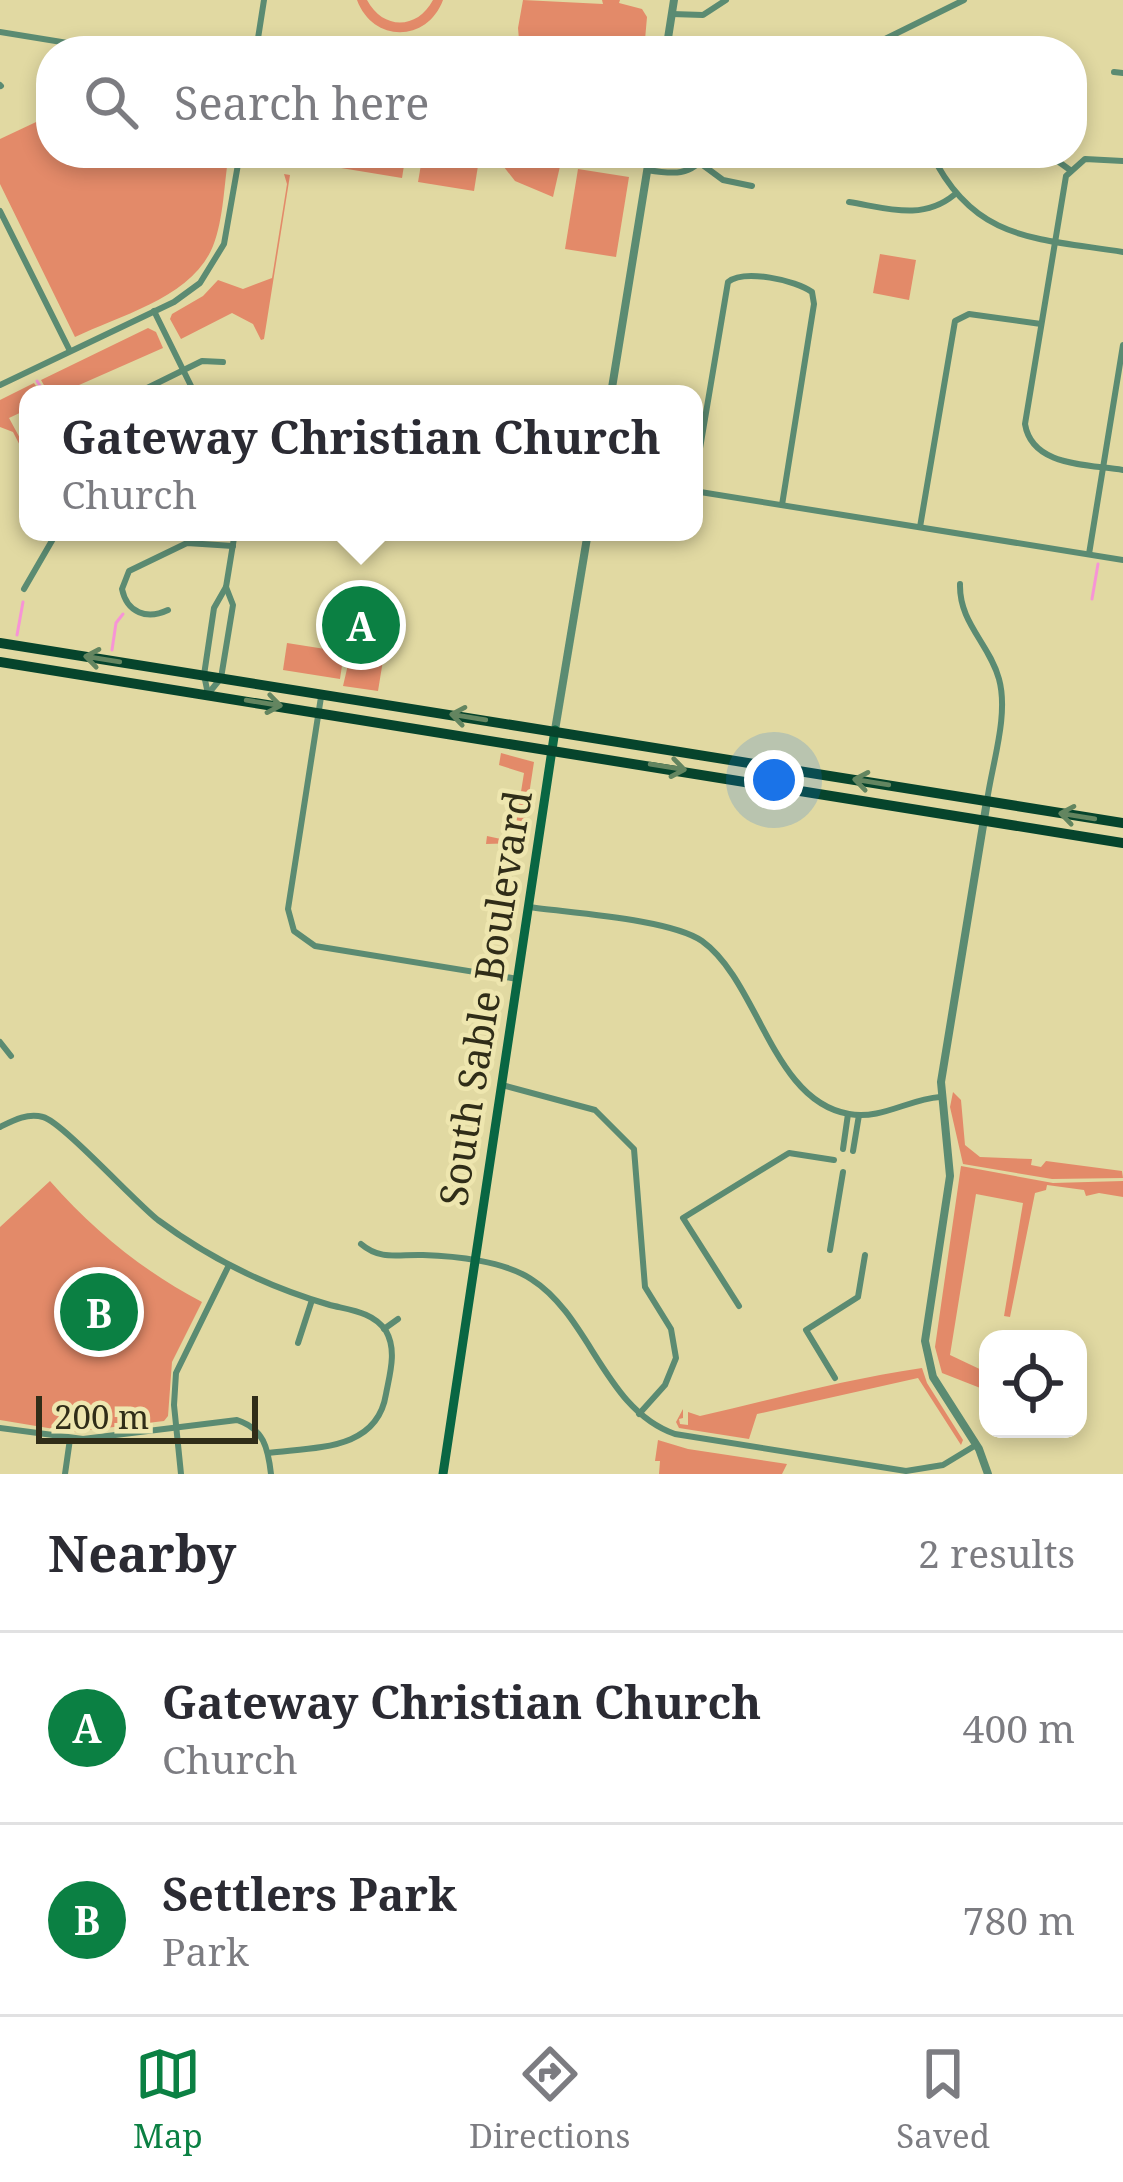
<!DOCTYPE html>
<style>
:root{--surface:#fff;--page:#f7f7f7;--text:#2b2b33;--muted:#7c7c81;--line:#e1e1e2;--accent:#0b8043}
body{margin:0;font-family:"Noto Serif",serif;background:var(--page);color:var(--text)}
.controls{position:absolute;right:36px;bottom:36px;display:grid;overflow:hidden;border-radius:24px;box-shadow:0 6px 18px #0003}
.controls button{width:108px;height:108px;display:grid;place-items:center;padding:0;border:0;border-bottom:3px solid var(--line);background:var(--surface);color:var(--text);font:60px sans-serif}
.scale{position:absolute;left:36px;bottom:30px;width:222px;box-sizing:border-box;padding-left:12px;border:6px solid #302d18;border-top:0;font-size:33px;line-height:42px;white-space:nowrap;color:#302d18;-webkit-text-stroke:9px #eee6af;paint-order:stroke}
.you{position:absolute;left:774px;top:780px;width:42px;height:42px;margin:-30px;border:9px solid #fff;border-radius:50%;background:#1a73e8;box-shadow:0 0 0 18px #1a73e833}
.badge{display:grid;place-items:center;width:78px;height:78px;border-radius:50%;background:var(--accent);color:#fff;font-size:39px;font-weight:700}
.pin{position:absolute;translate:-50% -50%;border:6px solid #fff;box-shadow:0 3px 12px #0006}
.popup{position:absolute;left:19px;top:385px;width:684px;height:156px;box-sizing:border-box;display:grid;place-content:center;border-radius:24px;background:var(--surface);filter:drop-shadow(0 3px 9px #0005);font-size:39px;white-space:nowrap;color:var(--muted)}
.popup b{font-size:45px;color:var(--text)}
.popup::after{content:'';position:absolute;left:50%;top:100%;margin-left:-24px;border:24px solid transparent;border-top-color:var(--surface)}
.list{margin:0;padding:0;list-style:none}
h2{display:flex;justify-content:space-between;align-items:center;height:156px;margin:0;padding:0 48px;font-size:51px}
h2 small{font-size:39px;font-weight:400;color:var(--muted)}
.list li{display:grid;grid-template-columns:78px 1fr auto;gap:36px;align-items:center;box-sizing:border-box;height:192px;padding:0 48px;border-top:3px solid var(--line)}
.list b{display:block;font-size:45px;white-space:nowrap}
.list p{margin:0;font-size:39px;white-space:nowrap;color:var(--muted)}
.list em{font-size:39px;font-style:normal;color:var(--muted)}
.icon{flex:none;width:66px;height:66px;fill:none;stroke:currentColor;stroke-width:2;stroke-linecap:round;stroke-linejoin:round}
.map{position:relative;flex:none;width:1123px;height:1474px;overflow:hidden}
.search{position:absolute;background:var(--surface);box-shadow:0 6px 18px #0003;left:36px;right:36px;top:36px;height:132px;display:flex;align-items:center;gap:30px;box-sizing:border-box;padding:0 42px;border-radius:48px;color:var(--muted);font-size:45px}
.sheet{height:540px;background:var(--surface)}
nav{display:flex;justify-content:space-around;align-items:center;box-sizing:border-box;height:168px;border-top:3px solid var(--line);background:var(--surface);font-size:33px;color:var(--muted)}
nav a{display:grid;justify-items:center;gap:6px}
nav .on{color:var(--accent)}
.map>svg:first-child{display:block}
.green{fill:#e38a69}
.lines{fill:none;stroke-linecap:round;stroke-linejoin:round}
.stream{stroke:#f794d6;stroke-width:3}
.minor{stroke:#5b8b72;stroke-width:6}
.tertiary{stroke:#5b8b72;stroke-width:8}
.secondary{stroke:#096643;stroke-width:9}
.primary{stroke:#06442c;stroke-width:10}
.oneway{stroke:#638560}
.labels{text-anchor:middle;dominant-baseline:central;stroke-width:9;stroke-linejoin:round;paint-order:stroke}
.street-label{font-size:39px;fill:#302d18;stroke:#eee6af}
</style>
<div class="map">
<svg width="1123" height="1474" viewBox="0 0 1123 1474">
<rect width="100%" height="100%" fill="#e1d9a2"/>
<!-- green -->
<g class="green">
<path d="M357,0H367C383,30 417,30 433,0H443C427,43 373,43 357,0Z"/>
<path d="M523,0L603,4L602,0H620L619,3L642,9L647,17L644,51H520L518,28Z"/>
<path d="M51,115V153H229C224,182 224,218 213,246C193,297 121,315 75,337L0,184V139Z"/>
<path d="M337,153H406L402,178L335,167Z"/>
<path d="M423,153H480L474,191L418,182Z"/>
<path d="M493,153H563L553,197L515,181Z"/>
<path d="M578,169L629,177L616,257L565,249Z"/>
<path d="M284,174L290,175L264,339L261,340L253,324L232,313L181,339L170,319L172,314L203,296L218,280L243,289L272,278L287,184Z"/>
<path d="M880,254L916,260L909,300L873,293Z"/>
<path d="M148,328L156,332L163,348L70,389V394H49L41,380Z"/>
<path d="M34,383L41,394H28V409L9,418L28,453V461L13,432L0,427V400Z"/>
<path d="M354,639L374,641L375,646L385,648L378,691L343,686Z"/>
<path d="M287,643L344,652L340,679L283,670Z"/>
<path d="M501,753L534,762L523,834L517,843L486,844L487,836L514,842L519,837L516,823L524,773L499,765Z"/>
<path d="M953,1092L961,1100L965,1145L980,1157L1032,1159L1031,1165L1041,1167L1046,1161L1122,1171L1123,1178L1052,1179L963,1164L950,1107Z"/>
<path d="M961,1166L1053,1183L1123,1181V1197L1099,1193L1086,1196L1084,1190L1047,1185L1046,1190L1035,1193L1010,1317L1004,1316L1023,1203L976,1194L950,1355L988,1373V1391L942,1373L935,1347Z"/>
<path d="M50,1181C94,1231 143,1271 202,1302L172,1362L168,1416L164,1421L72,1432L0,1420V1227Z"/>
<path d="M922,1368L927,1383L963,1440L961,1445L918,1378L757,1414L749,1439L679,1428L676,1422L683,1409V1418L679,1419L680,1424L688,1425V1412L700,1416C775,1399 846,1379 922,1368Z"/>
<path d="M658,1440L688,1449L787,1464L782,1474H659L660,1461H655Z"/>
</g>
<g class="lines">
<!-- stream -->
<g class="stream">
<path d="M37,381L45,394"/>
<path d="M1092,599L1098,564"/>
<path d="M17,635L23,602"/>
<path d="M112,650L116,623L123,614"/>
</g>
<!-- minor -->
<g class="minor">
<path d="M672,14L703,15L726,0"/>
<path d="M0,32L117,51"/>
<path d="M256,51L264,0"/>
<path d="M870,51L881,41L964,0"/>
<path d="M1114,72L1123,73"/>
<path d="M0,85L1,86"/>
<path d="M931,153C974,242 1036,238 1123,252"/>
<path d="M1052,157L1070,170"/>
<path d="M1123,161L1085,159L1066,176L1025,424C1032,467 1088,464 1123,470"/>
<path d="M700,163L723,180L752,186"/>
<path d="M647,170C672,174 692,177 707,153"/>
<path d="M849,202C887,208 922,221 954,195"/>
<path d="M0,211L70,351"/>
<path d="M154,311L195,394"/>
<path d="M0,385L174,302L200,283L224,244L240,153"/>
<path d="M135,394L202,361L223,362"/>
<path d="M694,484L728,282C744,269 796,280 812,292L814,304L782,505"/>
<path d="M694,491L1123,560"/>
<path d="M920,527L955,321L969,314L1041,324"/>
<path d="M1089,554L1123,345"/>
<path d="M960,584C959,623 989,643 999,679C1009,715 992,764 987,801"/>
<path d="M24,589L57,532"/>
<path d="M168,610C147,620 127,613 122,589L129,571L187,543L233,546"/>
<path d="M208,694L204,675L214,608L226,587L235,532"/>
<path d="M208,694L221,678L233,605L226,587"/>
<path d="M321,697L288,909L294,931L315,946L518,979"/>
<path d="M529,907C571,913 670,919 702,941C759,982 772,1101 849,1114C881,1120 909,1099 940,1097"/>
<path d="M0,1042L11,1056"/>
<path d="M502,1085L595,1110L634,1149L645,1287L671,1329L676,1358L665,1385L639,1414"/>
<path d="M0,1127C14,1120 27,1113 43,1117C61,1121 134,1201 158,1220C209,1258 268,1287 330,1305C350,1310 374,1312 386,1331C397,1350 390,1373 386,1394C377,1451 315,1447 268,1453"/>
<path d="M843,1149L848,1114"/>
<path d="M853,1151L859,1115"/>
<path d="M361,1244C381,1261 399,1254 423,1255C455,1256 504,1261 531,1279C591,1317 604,1409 675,1434L906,1471L943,1465L976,1445"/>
<path d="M830,1250L843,1172"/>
<path d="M739,1306L683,1218L789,1153L834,1160"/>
<path d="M384,1329L398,1319"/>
<path d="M298,1343L312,1300"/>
<path d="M835,1378L806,1330L858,1297L865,1255"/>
<path d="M0,1428L83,1439L237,1420C264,1429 268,1448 271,1474"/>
<path d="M65,1474L70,1439"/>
<path d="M181,1474L174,1405L176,1373L229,1265"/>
</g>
<!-- tertiary -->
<g class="tertiary">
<path d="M666,51L674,0"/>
<path d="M611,394L650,153"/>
<path d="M555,730L588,532"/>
<path d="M987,801L941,1082L950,1176L925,1341L933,1377L979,1449L988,1474"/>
</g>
<!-- secondary -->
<path class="secondary" d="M443,1474L555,730"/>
<!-- primary -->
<g class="primary">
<path d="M0,643L1123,823"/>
<path d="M0,662L1123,843"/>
</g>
</g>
<!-- one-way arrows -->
<defs><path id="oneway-shaft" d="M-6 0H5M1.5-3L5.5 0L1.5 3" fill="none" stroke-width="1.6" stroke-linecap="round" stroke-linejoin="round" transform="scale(3)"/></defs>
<g class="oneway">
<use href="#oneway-shaft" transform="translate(102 659) rotate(-171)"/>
<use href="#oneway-shaft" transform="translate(264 703) rotate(9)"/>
<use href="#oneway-shaft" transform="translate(468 717) rotate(-171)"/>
<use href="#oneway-shaft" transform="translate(668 767) rotate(9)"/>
<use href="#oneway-shaft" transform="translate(871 782) rotate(-171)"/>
<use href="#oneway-shaft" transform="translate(1077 816) rotate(-171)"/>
</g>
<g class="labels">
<!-- street labels -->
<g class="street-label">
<text transform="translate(484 998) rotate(-81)">South Sable Boulevard</text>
</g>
</g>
</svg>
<div class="controls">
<button><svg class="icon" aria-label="locate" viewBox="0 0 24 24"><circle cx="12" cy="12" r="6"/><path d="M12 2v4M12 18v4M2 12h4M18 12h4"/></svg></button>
</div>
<div class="scale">200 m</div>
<div class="you"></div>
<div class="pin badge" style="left:361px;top:625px">A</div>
<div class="popup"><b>Gateway Christian Church</b>Church</div>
<div class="pin badge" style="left:99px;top:1312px">B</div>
<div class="search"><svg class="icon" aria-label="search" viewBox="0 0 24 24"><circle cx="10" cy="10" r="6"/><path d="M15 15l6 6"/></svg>Search here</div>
</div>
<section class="sheet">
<h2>Nearby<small>2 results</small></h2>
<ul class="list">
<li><span class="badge">A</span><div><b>Gateway Christian Church</b><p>Church</p></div><em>400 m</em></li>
<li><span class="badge">B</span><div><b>Settlers Park</b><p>Park</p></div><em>780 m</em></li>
</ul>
</section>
<nav>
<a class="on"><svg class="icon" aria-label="map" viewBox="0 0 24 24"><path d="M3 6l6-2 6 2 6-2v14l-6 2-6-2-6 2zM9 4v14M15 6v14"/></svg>Map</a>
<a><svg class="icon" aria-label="directions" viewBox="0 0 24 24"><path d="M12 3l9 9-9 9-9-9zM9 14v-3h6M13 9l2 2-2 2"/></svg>Directions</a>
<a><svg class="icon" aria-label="saved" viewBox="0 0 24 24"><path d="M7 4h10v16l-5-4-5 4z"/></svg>Saved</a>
</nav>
